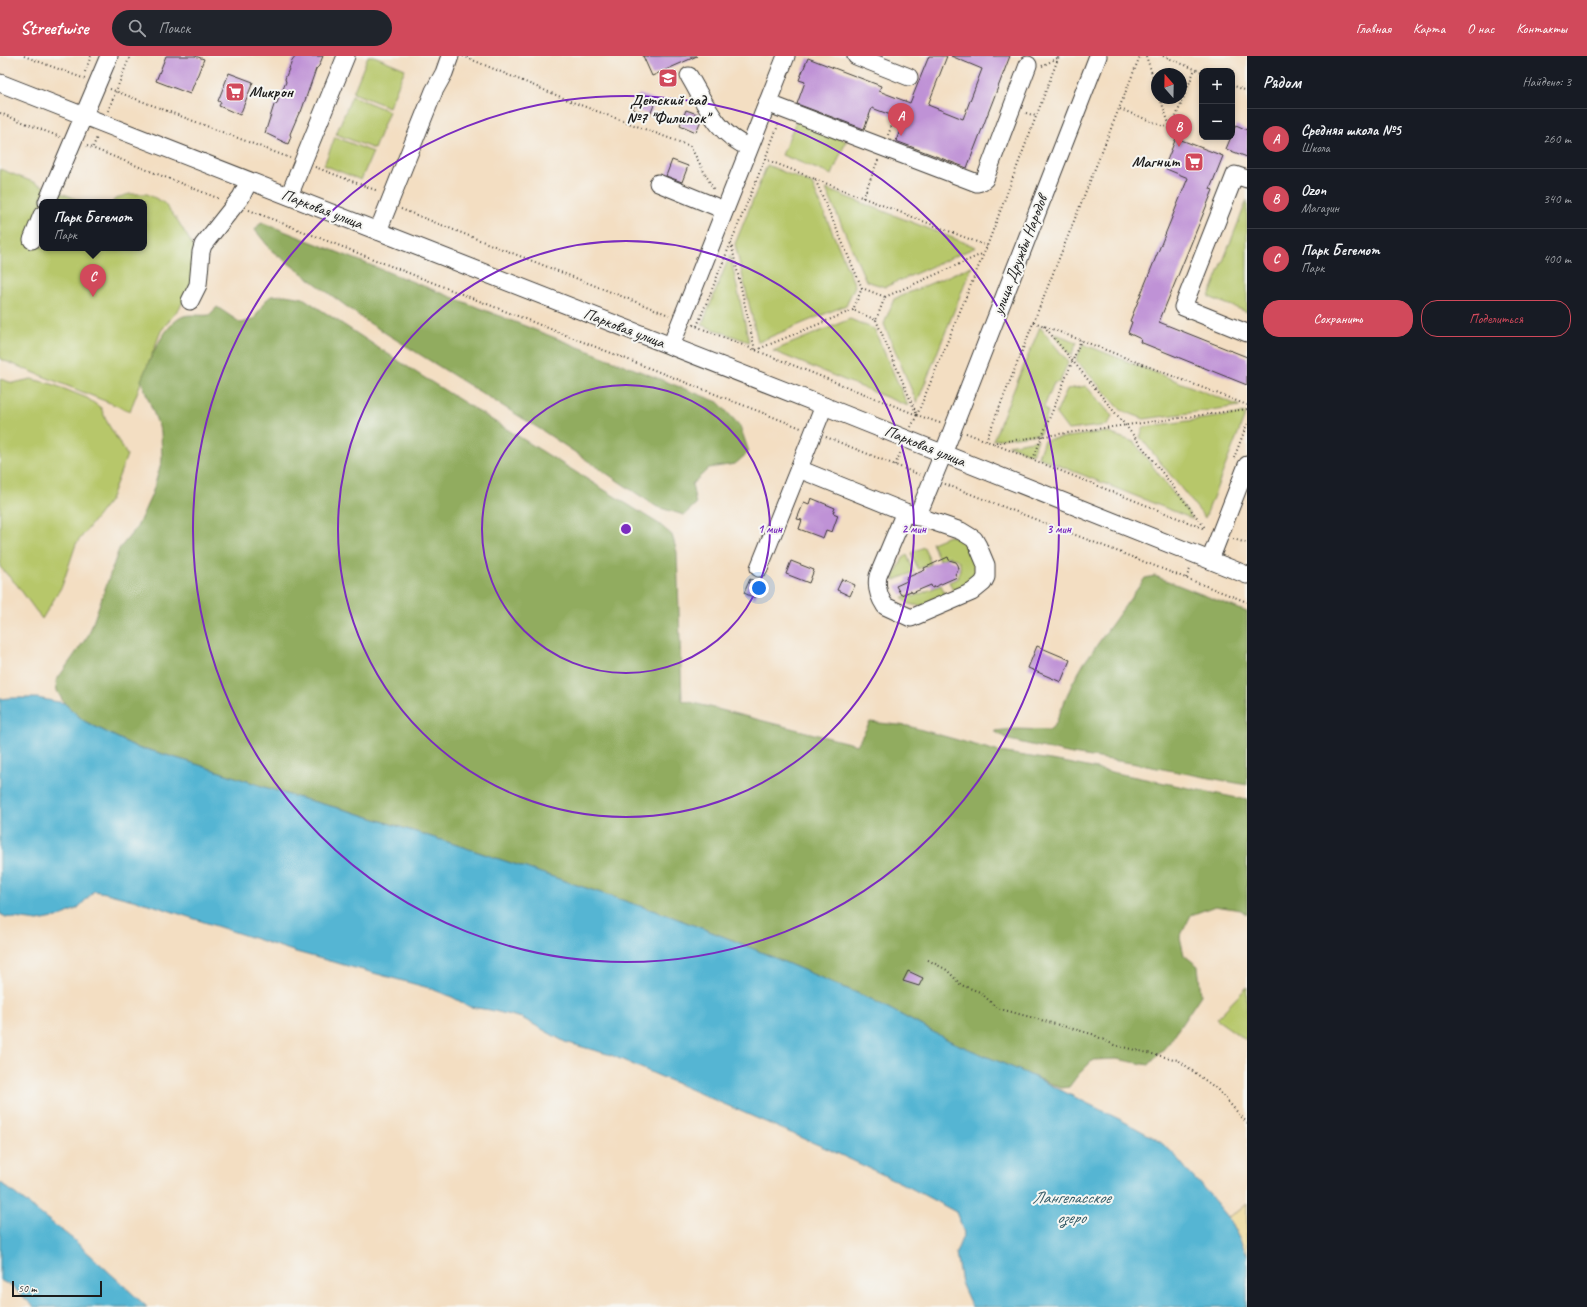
<!DOCTYPE html>
<html lang="ru">
<meta charset="utf-8">
<style>
:root{--surface:#171b24;--page:#20242c;--text:#f1f3f6;--muted:#9ea1a6;--line:#363941;--accent:#d1495b}
body{margin:0;font-family:Caveat,sans-serif;background:var(--page);color:var(--text)}
.controls{position:absolute;right:12px;top:12px;display:grid;overflow:hidden;border-radius:8px;box-shadow:0 2px 6px #0003}
.controls button{width:36px;height:36px;display:grid;place-items:center;padding:0;border:0;border-bottom:1px solid var(--line);background:var(--surface);color:var(--text);font:20px sans-serif}
.compass{position:absolute;left:1151px;top:12px;width:36px;height:36px;border-radius:50%;background:var(--surface);box-shadow:0 2px 6px #0003;rotate:340deg}
.scale{position:absolute;left:12px;bottom:10px;width:90px;box-sizing:border-box;padding-left:4px;border:2px solid #1c1c1c;border-top:0;font-size:11px;line-height:14px;white-space:nowrap;color:#1c1c1c;-webkit-text-stroke:3px #f6f6f2;paint-order:stroke}
.you{position:absolute;left:759px;top:532px;width:14px;height:14px;margin:-10px;border:3px solid #fff;border-radius:50%;background:#1a73e8;box-shadow:0 0 0 6px #1a73e833}
.badge{display:grid;place-items:center;width:26px;height:26px;border-radius:50%;background:var(--accent);color:#fff;font-size:13px;font-weight:700}
.pin{position:absolute;translate:-50% -33px;filter:drop-shadow(0 1px 2px #0008)}
.pin::after{content:'';position:absolute;top:21px;width:14px;height:12px;background:inherit;clip-path:polygon(0 0,100% 0,50% 100%)}
.popup{position:absolute;left:39px;top:143px;width:108px;height:52px;box-sizing:border-box;display:grid;place-content:center;border-radius:8px;background:var(--surface);filter:drop-shadow(0 1px 3px #0005);font-size:13px;white-space:nowrap;color:var(--muted)}
.popup b{font-size:15px;color:var(--text)}
.popup::after{content:'';position:absolute;left:50%;top:100%;margin-left:-8px;border:8px solid transparent;border-top-color:var(--surface)}
.list{margin:0;padding:0;list-style:none}
h2{display:flex;justify-content:space-between;align-items:center;height:52px;margin:0;padding:0 16px;font-size:17px}
h2 small{font-size:13px;font-weight:400;color:var(--muted)}
.list li{display:grid;grid-template-columns:26px 1fr auto;gap:12px;align-items:center;box-sizing:border-box;height:60px;padding:0 16px;border-top:1px solid var(--line)}
.list b{display:block;font-size:15px;white-space:nowrap}
.list p{margin:0;font-size:13px;white-space:nowrap;color:var(--muted)}
.list em{font-size:13px;font-style:normal;color:var(--muted)}
.actions{display:flex;gap:8px;padding:12px 16px}
.actions a{flex:1;padding:9px 0;border:1px solid var(--accent);border-radius:16px;text-align:center;font-size:14px;color:var(--accent)}
.actions .main{background:var(--accent);color:#fff}
.icon{flex:none;width:22px;height:22px;fill:none;stroke:currentColor;stroke-width:2;stroke-linecap:round;stroke-linejoin:round}
.map{position:relative;flex:none;width:1247px;height:1251px;overflow:hidden}
header{display:flex;align-items:center;gap:24px;box-sizing:border-box;height:56px;padding:0 20px;background:var(--accent);color:#fff}
header strong{font-size:19px}
nav{display:flex;gap:22px;margin-inline-start:auto;font-size:14px}
.search{width:280px;height:36px;background:var(--page);display:flex;align-items:center;gap:10px;box-sizing:border-box;padding:0 14px;border-radius:22px;color:var(--muted);font-size:15px}
main{display:flex}
aside{flex:1;background:var(--surface)}
.map>svg:first-child{display:block}
.green{fill:#b7c76a;stroke:#6a7243}
.forest{fill:#91ac5e;stroke:#56643d}
.sand{fill:#eeda9e;stroke:#857b5d}
.water{fill:#54b5d3;stroke:#386878}
.building{fill:#bf92d6}
.lines{fill:none;stroke-linecap:round;stroke-linejoin:round}
.minor-casing{stroke:#3c3935;stroke-width:19}
.path{stroke:#3c3935;stroke-width:2;stroke-dasharray:1 3;stroke-linecap:butt}
.minor{stroke:#fff;stroke-width:17}
.ring{fill:none;stroke:#7b2cbf;stroke-width:2}
.labels{text-anchor:middle;dominant-baseline:central;stroke-width:4;stroke-linejoin:round;paint-order:stroke}
.poi-label{font-size:16px;font-weight:bold;fill:#1c1c1c;stroke:#f6f6f2;text-anchor:start}
.street-label{font-size:16px;fill:#1c1c1c;stroke:#f6f6f2}
.water-label{font-size:17px;font-style:italic;fill:#325965;stroke:#f6f6f2}
.centre{fill:#7b2cbf;stroke:#f6f6f2;stroke-width:2}
.ring-label{font-size:12px;text-anchor:middle;font-weight:bold;fill:#7b2cbf;stroke:#f6f6f2;stroke-width:4;stroke-linejoin:round;paint-order:stroke}
</style>
<header>
<strong>Streetwise</strong>
<div class="search"><svg class="icon" aria-label="search" viewBox="0 0 24 24"><circle cx="10" cy="10" r="6"/><path d="M15 15l6 6"/></svg>Поиск</div>
<nav><a>Главная</a><a>Карта</a><a>О нас</a><a>Контакты</a></nav>
</header>
<main>
<div class="map">
<svg width="1247" height="1251" viewBox="0 0 1247 1251">
<rect width="100%" height="100%" fill="#f6f6f2"/>
<filter id="ink" filterUnits="userSpaceOnUse"><feTurbulence type="fractalNoise" baseFrequency=".025" numOctaves="2"/><feDisplacementMap in="SourceGraphic" scale="8" xChannelSelector="R" yChannelSelector="G"/><feConvolveMatrix kernelMatrix="1 2 1 2 8 2 1 2 1" color-interpolation-filters="sRGB"/></filter>
<filter id="wash" filterUnits="userSpaceOnUse"><feTurbulence type="fractalNoise" baseFrequency=".012" numOctaves="4" result="noise"/><feDisplacementMap in="SourceGraphic" scale="16" xChannelSelector="R" yChannelSelector="G"/><feGaussianBlur stdDeviation="0.9" result="paint"/><feColorMatrix in="noise" values="0 0 0 0 0 0 0 0 0 0 0 0 0 0 0 0 0 1.4 0 .05"/><feComposite in="paint" operator="in"/></filter>
<g filter="url(#wash)">
<rect width="100%" height="100%" fill="#f3dec2"/>
<!-- green -->
<g class="green">
<path d="M368,0H374L405,13L389,51L353,37Z"/>
<path d="M352,40L389,55L374,93L336,78Z"/>
<path d="M796,65L846,85L832,119L782,99Z"/>
<path d="M335,81L373,96L361,124L324,109Z"/>
<path d="M767,109L812,128L855,230L846,249L758,286L735,188Z"/>
<path d="M0,113L84,146H42V192H144V146H112L116,142L130,138H147L163,146L178,165L193,190L196,208L192,230L180,251L161,275L130,355L0,303Z"/>
<path d="M826,133L976,191L885,231L866,225Z"/>
<path d="M1247,144V256L1209,241Z"/>
<path d="M730,199L749,286L702,269Z"/>
<path d="M972,210L917,347L884,268L894,243Z"/>
<path d="M850,263L874,273L908,350L773,295Z"/>
<path d="M1040,271L1068,306L1060,326L1054,327L1044,351L1048,356L1040,378L993,384Z"/>
<path d="M1053,277L1077,286L1071,300Z"/>
<path d="M1083,288L1240,350L1144,363L1121,354L1076,304Z"/>
<path d="M0,323L13,327L31,323L52,328L87,342L101,352L108,368L127,399L110,444L76,488L62,530L42,563L17,529L0,511Z"/>
<path d="M1086,330L1112,360L1108,369L1068,374L1056,358L1067,333Z"/>
<path d="M1246,357L1205,462L1140,381L1144,371Z"/>
<path d="M1106,376L1134,386L1193,463L1038,401L1044,384Z"/>
<path d="M1038,384L1032,398L1008,389Z"/>
<path d="M949,480L966,483L980,510L979,524L955,539L949,526L959,522L958,519C961,512 963,502 950,502V500L939,504L932,487Z"/>
<path d="M924,491L931,508L918,513L911,497Z"/>
<path d="M907,499L914,516L895,524L894,521L903,501Z"/>
<path d="M941,529L947,543C935,546 910,557 903,541L911,538L913,541Z"/>
<path d="M1247,931V985L1216,963Z"/>
</g>
<!-- forest -->
<g class="forest">
<path d="M261,166L718,346L740,370L749,396L735,408L709,412L692,428L696,448L684,459L657,451L543,375L366,265L272,195L255,174Z"/>
<path d="M285,239L303,242L420,319L659,468L672,479L677,496L682,644L857,689L870,666L908,670L1000,696L1063,706L1247,744V859L1241,854L1215,850L1191,859L1180,881L1184,899L1198,910L1201,939L1169,987L1149,1009L1116,1003L1093,1004L1078,1019L1069,1031L1061,1032L952,986L871,943L735,885L670,860L460,790L353,756L289,739L193,707L146,693H140L84,665L64,647L57,635L56,625L89,578L119,493L137,471L152,438L162,404L161,376L141,324C149,306 164,267 184,260C189,258 203,260 209,259L217,251L241,267L254,263L265,245L271,240Z"/>
<path d="M1155,520L1247,556V729L1131,707L1072,698L1009,684L994,675L1015,673L1049,674L1055,669L1072,628L1084,607L1145,522Z"/>
</g>
<!-- sand -->
<path class="sand" d="M1247,1148V1198L1228,1161L1240,1154Z"/>
<!-- water -->
<g class="water">
<path d="M9,642H37L64,647L84,665L140,693H146L193,707L289,739L353,756L460,790L670,860L735,885L871,943L952,986L1026,1017L1121,1064L1158,1084L1174,1098L1190,1118L1209,1138L1228,1161L1247,1198V1251H972L961,1227L956,1197L964,1177L956,1156L903,1128L830,1094L611,999L565,986L522,962L490,954L470,951L452,941L429,932L296,896L152,849L106,837L94,835L78,852L59,861L38,865L6,861L0,858V643Z"/>
<path d="M0,1126L74,1184L147,1251H34L13,1231L0,1224Z"/>
</g>
<g id="blocks">
<!-- building -->
<g class="building">
<path d="M166,0H195L204,3L190,38L156,25Z"/>
<path d="M296,0H323L319,10L316,13L301,56L299,57L290,78L291,81L288,88L265,77L274,49L277,47L286,26L285,23L292,5Z"/>
<path d="M643,0H697L652,20Z"/>
<path d="M929,0H947L928,49L963,63L982,13L951,0H1010L967,112L896,85L904,64L872,52L864,73L797,48L805,26L799,24L808,2L881,30L879,35L910,47Z"/>
<path d="M229,17L253,26L240,59L219,50L221,46L218,45Z"/>
<path d="M639,38L656,44L650,59L633,53Z"/>
<path d="M686,54L700,59L702,62L696,76L680,69Z"/>
<path d="M1236,69L1247,74V101L1226,93Z"/>
<path d="M1176,82L1223,100L1210,133L1213,134L1159,266L1247,301V329L1140,286L1141,283L1128,277L1132,266L1130,265L1188,122L1164,112Z"/>
<path d="M672,104L688,110L682,126L666,120Z"/>
<path d="M811,442L835,452L833,457L838,459L832,476L826,474L823,482L799,473L802,464L797,463L804,446L809,448Z"/>
<path d="M948,501L949,504L956,506L958,509L959,513L955,518L957,521L932,532L931,529L912,537L911,535L901,539L896,530L907,525L906,522L925,514L924,512Z"/>
<path d="M791,505L814,514L809,527L786,518Z"/>
<path d="M750,523L761,528L755,542L744,537Z"/>
<path d="M842,523L855,529L850,540L837,534Z"/>
<path d="M1037,590L1070,604L1061,626L1028,612Z"/>
<path d="M908,915L923,922L919,930L903,925Z"/>
</g>
</g>
</g>
<g filter="url(#ink)">
<use href="#blocks" fill-opacity="0" stroke="#3c3935" stroke-width="1"/>
<g class="lines">
<!-- minor casing -->
<g class="minor-casing">
<g id="minor">
<path d="M856,0L909,21"/>
<path d="M689,20C705,47 718,80 749,91"/>
<path d="M0,27L824,350L1247,519"/>
<path d="M767,47L977,127L981,126L985,123L1028,9"/>
<path d="M1247,123L1235,119L1183,251L1247,277"/>
<path d="M658,127L724,154"/>
<path d="M289,140L346,0"/>
<path d="M47,146L109,0"/>
<path d="M378,175L434,35L444,17L450,0"/>
<path d="M32,184L42,159"/>
<path d="M190,245L198,229L201,196L203,189L241,141L249,125"/>
<path d="M671,290L786,0"/>
<path d="M799,413L905,456L961,475L974,483L978,490L986,509V521L983,527L972,536L911,562L885,550C879,541 876,530 878,520L905,456"/>
<path d="M917,461L943,398L1098,0"/>
<path d="M1210,504L1247,409"/>
<path d="M759,512L824,350"/>
</g>
</g>
<!-- path -->
<g class="path">
<path d="M24,0L85,23"/>
<path d="M463,0L575,47L690,90L714,134"/>
<path d="M1146,0L1157,32"/>
<path d="M1163,0L1202,16"/>
<path d="M1042,10L1059,1"/>
<path d="M85,16L91,0"/>
<path d="M1232,29L1247,35"/>
<path d="M110,33L290,102"/>
<path d="M1160,42L1171,73"/>
<path d="M1120,53L1171,73L1195,13"/>
<path d="M108,55L130,0"/>
<path d="M0,57L60,81"/>
<path d="M1026,57L1036,60"/>
<path d="M888,79L892,69"/>
<path d="M87,90L220,143"/>
<path d="M93,91L97,81"/>
<path d="M765,103L779,67"/>
<path d="M315,111L378,135"/>
<path d="M815,123L987,190"/>
<path d="M863,142L878,104"/>
<path d="M401,153L669,259"/>
<path d="M249,154L801,372"/>
<path d="M731,187L755,294"/>
<path d="M885,241L982,198"/>
<path d="M876,264L917,359L911,371"/>
<path d="M1034,266L1247,349"/>
<path d="M693,269L917,359"/>
<path d="M697,270L765,103L815,123L862,232"/>
<path d="M1044,270L1126,370L1206,473"/>
<path d="M756,294L853,254L862,232L885,241L876,264L853,254"/>
<path d="M940,367L917,359L987,190L1059,0"/>
<path d="M966,377L992,387L1247,353"/>
<path d="M826,381L920,419"/>
<path d="M986,385L1140,0"/>
<path d="M994,388L1205,473"/>
<path d="M1234,402L1247,368"/>
<path d="M1033,403L1081,284"/>
<path d="M895,409L901,395"/>
<path d="M945,428L1247,546"/>
<path d="M1233,483L1247,487"/>
<path d="M1186,522L1191,511"/>
<path d="M928,904L947,914L961,929L980,936L997,952L1092,978L1114,989L1178,1004L1217,1033L1247,1067"/>
</g>
<!-- minor -->
<use href="#minor" class="minor"/>
</g>
</g>
<!-- distance rings -->
<g class="ring">
<circle cx="626" cy="473" r="144"/>
<circle cx="626" cy="473" r="288"/>
<circle cx="626" cy="473" r="433"/>
</g>
<!-- icons -->
<defs>
<g id="school-square" transform="scale(1)"><rect x="-9" y="-9" width="18" height="18" rx="4" fill="#d1495b" stroke="#f6f6f2"/><path d="M0-5L7-2L0 1L-7-2ZM-4 1L0 2.5L4 1V4Q0 6-4 4Z" fill="#fff"/></g>
<g id="supermarket-square" transform="scale(1)"><rect x="-9" y="-9" width="18" height="18" rx="4" fill="#d1495b" stroke="#f6f6f2"/><path d="M-6-5.5h2.5l.6 2H6L4.5 2H-2.5L-4.4-4H-6ZM-1.5 3.2a1.3 1.3 0 1 0 .1 0ZM3 3.2a1.3 1.3 0 1 0 .1 0Z" fill="#fff"/></g>
</defs>
<g fill-rule="evenodd">
<use href="#school-square" x="668" y="22"/>
<use href="#supermarket-square" x="235" y="36"/>
<use href="#supermarket-square" x="1194" y="106"/>
</g>
<g class="labels">
<!-- poi labels -->
<g class="poi-label">
<text x="249" y="36">Микрон</text>
<text x="668" y="44" text-anchor="middle">Детский сад<tspan x="668" dy="18">№7 "Филипок"</tspan></text>
<text x="1180" y="106" text-anchor="end">Магнит</text>
</g>
<!-- street labels -->
<g class="street-label">
<text transform="translate(322 153) rotate(21)">Парковая улица</text>
<text transform="translate(1020 199) rotate(-69)">улица Дружбы Народов</text>
<text transform="translate(624 272) rotate(21)">Парковая улица</text>
<text transform="translate(925 390) rotate(22)">Парковая улица</text>
</g>
<!-- water labels -->
<g class="water-label">
<text x="1071" y="1141">Лангепасское<tspan x="1071" dy="20">озеро</tspan></text>
</g>
</g>
<circle cx="626" cy="473" r="6" class="centre"/>
<g class="ring-label">
<text x="770" y="477">1 мин</text>
<text x="914" y="477">2 мин</text>
<text x="1059" y="477">3 мин</text>
</g>
</svg>
<div class="controls">
<button>+</button>
<button>−</button>
</div>
<svg class="compass" viewBox="-18 -18 36 36"><path d="M0-13l5 13h-10z" fill="#e53935"/><path d="M0 13l5-13h-10z" fill="#9ea1a6"/></svg>
<div class="scale">50 m</div>
<div class="you"></div>
<div class="pin badge" style="left:901px;top:80px">A</div>
<div class="pin badge" style="left:1179px;top:91px">B</div>
<div class="pin badge" style="left:93px;top:241px">C</div>
<div class="popup"><b>Парк Бегемот</b>Парк</div>
</div>
<aside>
<h2>Рядом<small>Найдено: 3</small></h2>
<ul class="list">
<li><span class="badge">A</span><div><b>Средняя школа №5</b><p>Школа</p></div><em>260 m</em></li>
<li><span class="badge">B</span><div><b>Ozon</b><p>Магазин</p></div><em>340 m</em></li>
<li><span class="badge">C</span><div><b>Парк Бегемот</b><p>Парк</p></div><em>400 m</em></li>
</ul>
<div class="actions"><a class="main">Сохранить</a><a>Поделиться</a></div>
</aside>
</main>
